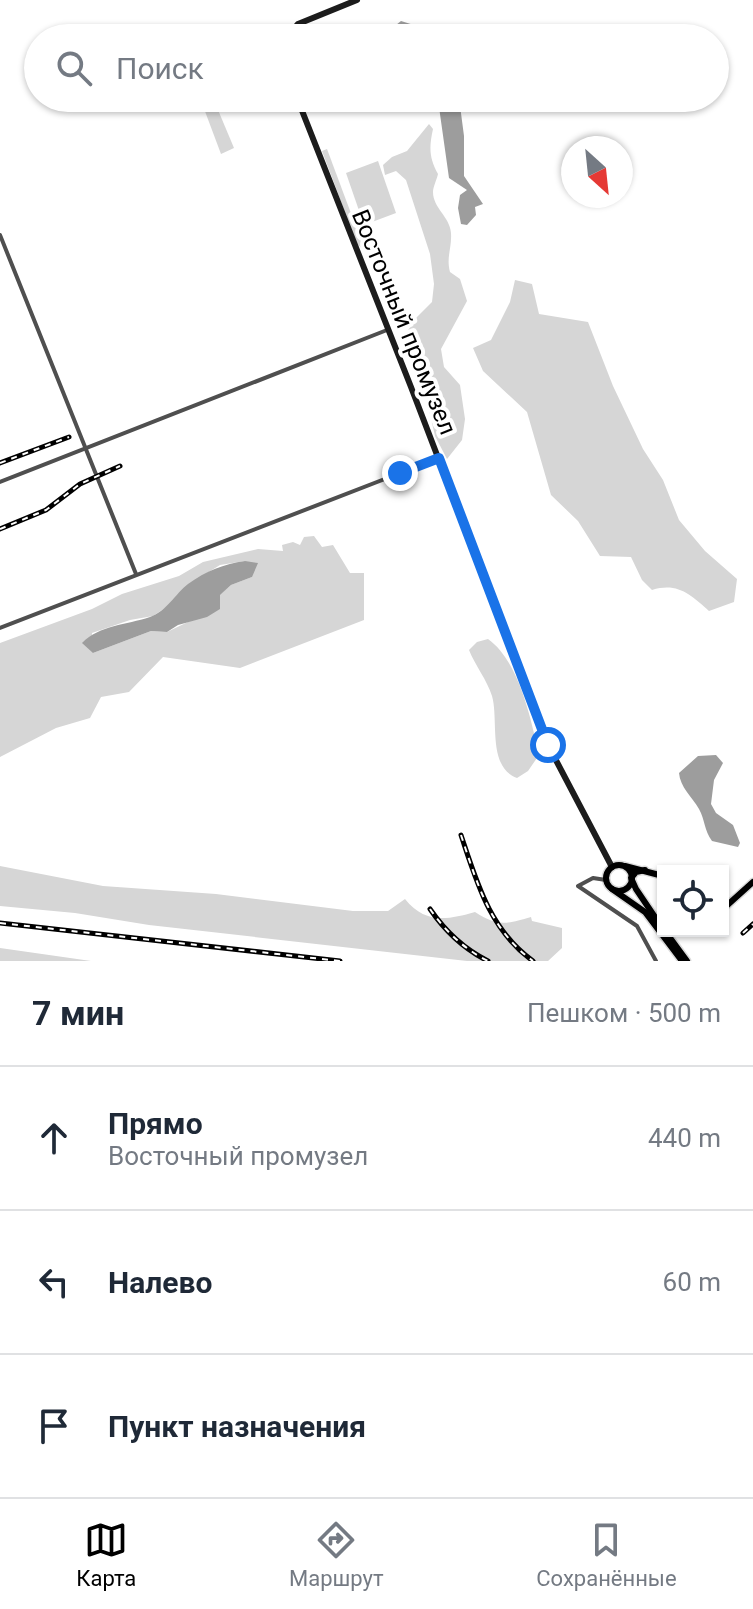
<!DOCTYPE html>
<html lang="ru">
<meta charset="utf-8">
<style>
:root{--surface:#fff;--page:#f6f6f7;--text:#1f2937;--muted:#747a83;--line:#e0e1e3;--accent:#000}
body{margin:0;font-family:Roboto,sans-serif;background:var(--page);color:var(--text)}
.controls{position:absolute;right:24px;bottom:24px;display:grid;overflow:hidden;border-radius:0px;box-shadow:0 2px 6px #0004}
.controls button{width:72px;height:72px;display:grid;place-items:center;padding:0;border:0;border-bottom:2px solid var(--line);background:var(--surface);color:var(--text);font:40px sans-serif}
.compass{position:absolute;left:561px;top:136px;width:72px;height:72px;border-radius:50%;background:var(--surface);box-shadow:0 2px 6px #0004;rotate:153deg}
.stop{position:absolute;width:24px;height:24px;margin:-18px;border:6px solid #1a73e8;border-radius:50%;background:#fff}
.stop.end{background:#1a73e8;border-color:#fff;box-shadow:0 2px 8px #0008}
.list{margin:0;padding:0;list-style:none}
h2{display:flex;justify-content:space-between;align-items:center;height:104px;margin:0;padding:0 32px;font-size:34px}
h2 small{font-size:26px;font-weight:400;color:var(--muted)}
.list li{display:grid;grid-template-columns:52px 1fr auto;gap:24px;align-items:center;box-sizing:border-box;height:144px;padding:0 32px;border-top:2px solid var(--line)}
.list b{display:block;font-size:30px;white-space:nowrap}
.list p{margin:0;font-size:26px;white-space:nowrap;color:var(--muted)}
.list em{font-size:26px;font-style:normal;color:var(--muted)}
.icon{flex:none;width:44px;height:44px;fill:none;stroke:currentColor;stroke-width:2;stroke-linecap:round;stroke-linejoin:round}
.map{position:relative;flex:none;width:753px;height:961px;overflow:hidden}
.search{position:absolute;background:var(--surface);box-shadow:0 2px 6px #0004;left:24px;right:24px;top:24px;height:88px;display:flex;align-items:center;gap:20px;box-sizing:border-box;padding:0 28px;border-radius:44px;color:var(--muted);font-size:30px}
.sheet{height:536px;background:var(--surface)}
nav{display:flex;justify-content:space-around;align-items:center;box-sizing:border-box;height:112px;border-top:2px solid var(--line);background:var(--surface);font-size:22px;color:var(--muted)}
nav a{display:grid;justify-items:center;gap:4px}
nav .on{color:var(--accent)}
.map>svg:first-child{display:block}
.green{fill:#d6d6d6;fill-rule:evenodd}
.water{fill:#9d9d9d}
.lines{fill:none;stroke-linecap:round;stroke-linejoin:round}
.primary-casing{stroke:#dbdbdb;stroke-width:9}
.street{stroke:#4f4f4f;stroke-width:4}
.secondary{stroke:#1c1c1c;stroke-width:6}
.primary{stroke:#000;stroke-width:6}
.rail-casing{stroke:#000;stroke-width:5}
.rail{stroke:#fff;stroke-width:2;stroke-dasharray:6;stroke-linecap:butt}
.route{stroke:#1a73e8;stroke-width:10}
.labels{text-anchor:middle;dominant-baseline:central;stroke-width:8;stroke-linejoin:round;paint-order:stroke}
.street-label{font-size:24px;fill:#000;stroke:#fff}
</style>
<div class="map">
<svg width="753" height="961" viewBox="0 0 753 961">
<rect width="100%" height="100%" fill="#fff"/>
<!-- green -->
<g class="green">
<path d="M200,98H213L234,148L221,154Z"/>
<path d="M429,124L433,129C429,147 429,158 438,174C437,179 433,187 433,192C433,208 450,217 451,233C452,248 446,257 450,272L460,279L467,301L441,349L444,367L460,385L465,419L462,440L447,459L435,436L423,384L407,356L403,338L416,318L432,302L434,284L430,254L406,180L396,171L385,175L383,165L392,157L407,151Z"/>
<path d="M327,149L365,251L357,244L322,151Z"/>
<path d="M378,161L396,213L364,225L346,173Z"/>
<path d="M515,280L532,284L539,314L588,322L613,386L643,449L663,480L679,520L705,551L737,579L734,602L709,611C691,595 678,582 652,590L642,580L631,557L600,556L578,521L551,495L527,412L483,371L473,348L491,340L510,302Z"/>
<path d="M314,536L322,547L333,545L350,573H364V620L240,668L163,657L129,692L101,697L90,718L56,728L0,757V643L92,609L122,594L179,576L203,562L258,549L283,551L282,545L293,542L300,545L304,537ZM245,561L252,577L231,585L190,621L167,632L151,631L93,653L92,633L130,620L153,616L171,604L188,585L220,565Z"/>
<path d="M488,639C519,661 531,719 539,755L528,771L517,778C487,767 499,720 492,696C487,680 475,665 469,650L477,642Z"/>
<path d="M0,866L103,886L216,894L353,911H388L405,899C425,924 447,920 475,912C498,927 506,924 531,917L532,921L562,928V948L548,961H467L149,925L75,913L0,906Z"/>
<path d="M0,948L91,961H0Z"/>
</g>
<!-- water -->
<g class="water">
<path d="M401,21L417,26L427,38H393L391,29Z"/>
<path d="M431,98H459L464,136V176L483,204L475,207L476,215L467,225L461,224L458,208L460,195L467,190L449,178L439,107Z"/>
<path d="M245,561L258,563L252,577L231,585L220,595V609L207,617L178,625L167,632L151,631L93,653L82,643C100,625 126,625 150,617C167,611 175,594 188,584C206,571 224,564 245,561Z"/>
<path d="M716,755L723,763L714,780L711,804L716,813L733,825L740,843L738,847L712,841C704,830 705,820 699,809C692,797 680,787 679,773L698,756Z"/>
</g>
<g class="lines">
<!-- primary casing -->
<g class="primary-casing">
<g id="primary">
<circle cx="619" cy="878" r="13"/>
<path d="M625,866L663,876"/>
<path d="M645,870L636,872L631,878L636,889L663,929"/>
<path d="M612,889L645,912L682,961"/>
<path d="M723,909L753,882"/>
<path d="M665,931L687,961"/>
</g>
</g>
<!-- street -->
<g class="street">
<path d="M0,235L136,574"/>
<path d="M0,482L387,330"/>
<path d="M0,628L439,458"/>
<path d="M606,880L593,878L578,886L637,926L656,961"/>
</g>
<!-- secondary -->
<g class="secondary">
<path d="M286,38L298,24L357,0"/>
<path d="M297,98L411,387L548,745L612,867"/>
</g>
<!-- primary -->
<use href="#primary" class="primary"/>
<!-- rail casing -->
<g class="rail-casing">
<g id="rail">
<path d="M0,463L69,437"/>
<path d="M0,529L46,510L80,484L120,466"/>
<path d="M461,835C477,883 490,930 533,961"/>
<path d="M430,909C445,931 464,949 488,961"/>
<path d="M0,923L340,961"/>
<path d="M743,933L753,924"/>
</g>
</g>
<!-- rail -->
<use href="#rail" class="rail"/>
</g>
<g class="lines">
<!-- route -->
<path class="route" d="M400,473L439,458L548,745"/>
</g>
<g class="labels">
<!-- street labels -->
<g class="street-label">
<text transform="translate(404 322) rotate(68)">Восточный промузел</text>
</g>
</g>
</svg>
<div class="controls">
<button><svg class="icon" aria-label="locate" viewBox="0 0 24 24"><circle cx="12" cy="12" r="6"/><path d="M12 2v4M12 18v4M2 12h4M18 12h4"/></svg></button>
</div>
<svg class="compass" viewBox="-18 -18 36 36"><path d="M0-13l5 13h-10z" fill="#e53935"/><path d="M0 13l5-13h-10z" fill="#747a83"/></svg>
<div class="stop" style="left:548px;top:745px"></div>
<div class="stop end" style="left:400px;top:473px"></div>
<div class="search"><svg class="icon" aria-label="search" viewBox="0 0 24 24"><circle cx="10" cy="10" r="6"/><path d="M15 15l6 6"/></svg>Поиск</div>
</div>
<section class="sheet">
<h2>7 мин<small>Пешком · 500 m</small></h2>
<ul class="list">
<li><svg class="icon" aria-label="ahead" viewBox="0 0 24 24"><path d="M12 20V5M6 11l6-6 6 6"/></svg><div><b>Прямо</b><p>Восточный промузел</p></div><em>440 m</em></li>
<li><svg class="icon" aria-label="left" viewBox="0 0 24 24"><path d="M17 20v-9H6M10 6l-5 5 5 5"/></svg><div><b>Налево</b></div><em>60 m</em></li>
<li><svg class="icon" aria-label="arrive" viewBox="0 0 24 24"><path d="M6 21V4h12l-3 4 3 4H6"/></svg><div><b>Пункт назначения</b></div></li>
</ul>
</section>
<nav>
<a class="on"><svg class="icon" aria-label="map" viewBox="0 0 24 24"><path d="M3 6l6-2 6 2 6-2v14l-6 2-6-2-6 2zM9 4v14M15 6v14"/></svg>Карта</a>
<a><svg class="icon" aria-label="directions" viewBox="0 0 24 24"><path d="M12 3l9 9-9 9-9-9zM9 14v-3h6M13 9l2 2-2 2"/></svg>Маршрут</a>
<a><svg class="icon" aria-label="saved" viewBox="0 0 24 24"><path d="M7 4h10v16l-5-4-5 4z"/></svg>Сохранённые</a>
</nav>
